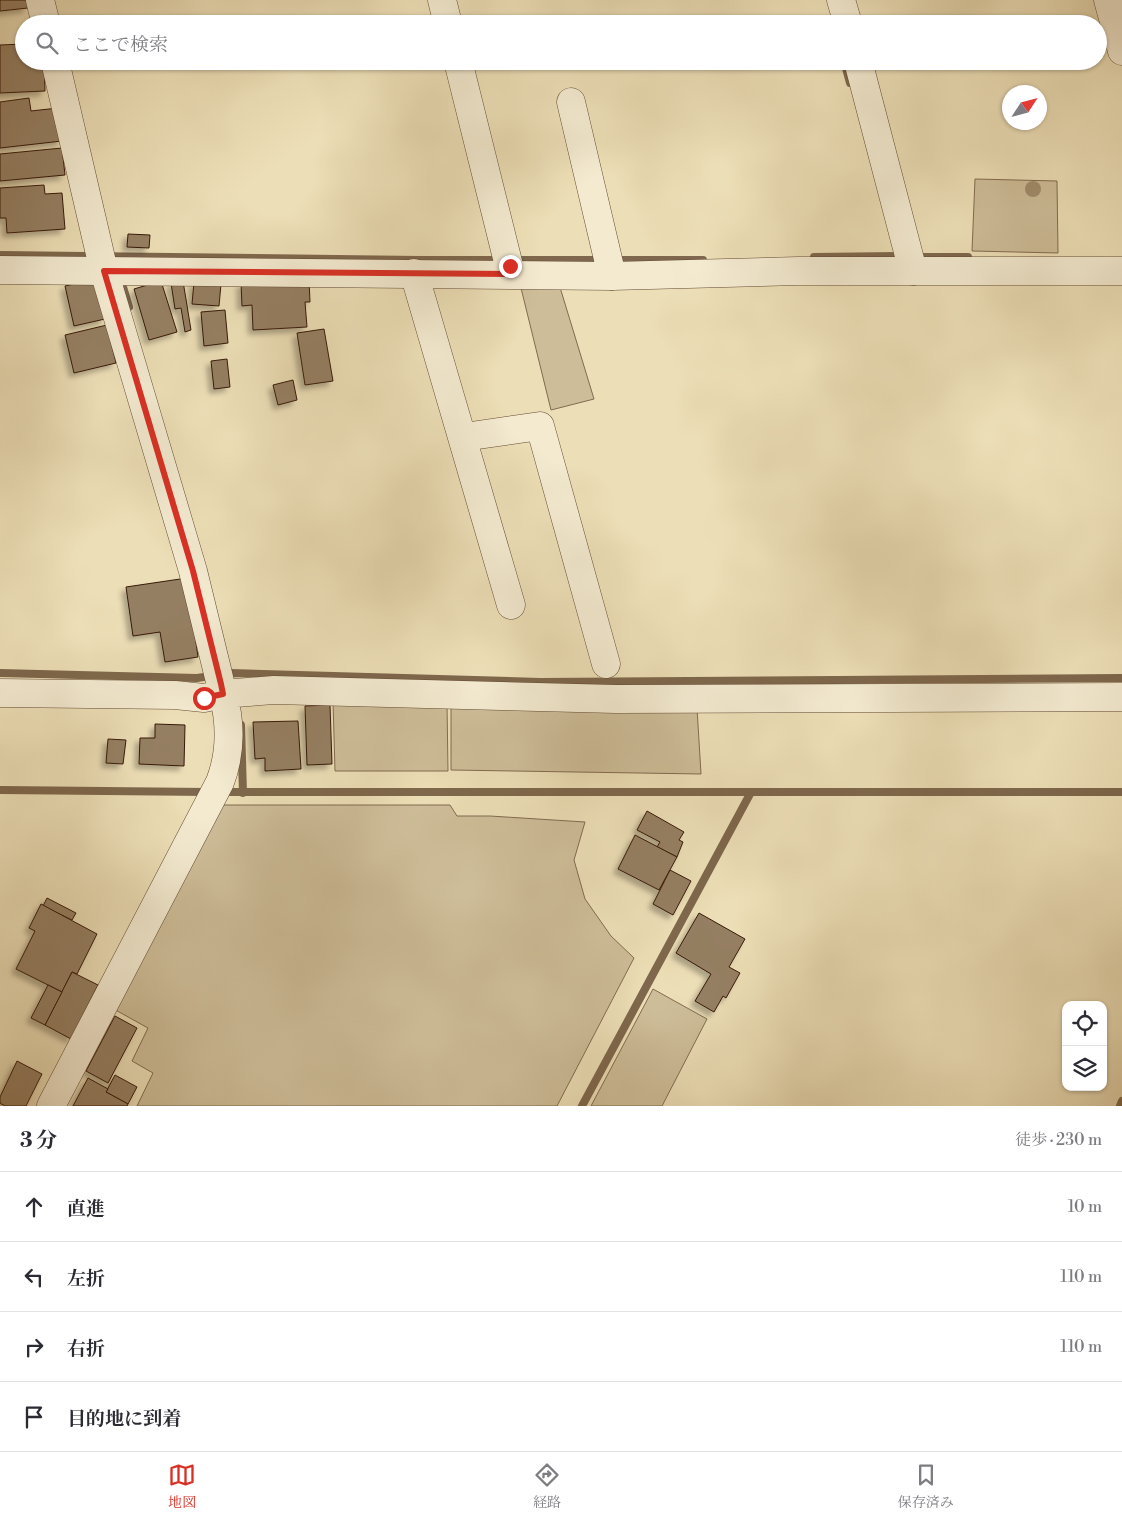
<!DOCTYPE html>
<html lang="ja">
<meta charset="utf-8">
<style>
:root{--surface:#fff;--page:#f2f2f3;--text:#2b2b33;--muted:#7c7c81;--line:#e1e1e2;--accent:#d93025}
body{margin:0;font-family:"Libre Bodoni","Noto Serif JP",serif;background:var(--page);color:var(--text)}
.controls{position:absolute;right:15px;bottom:15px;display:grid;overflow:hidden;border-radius:10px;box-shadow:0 1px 4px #0004}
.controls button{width:45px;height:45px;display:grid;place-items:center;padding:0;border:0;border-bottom:1px solid var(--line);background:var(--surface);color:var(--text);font:25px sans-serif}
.compass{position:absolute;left:1002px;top:85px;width:45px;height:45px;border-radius:50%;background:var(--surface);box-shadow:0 1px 4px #0004;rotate:54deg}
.stop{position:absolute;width:15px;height:15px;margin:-11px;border:4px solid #d93025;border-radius:50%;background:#fff}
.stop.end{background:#d93025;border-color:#fff;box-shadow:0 1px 5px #0008}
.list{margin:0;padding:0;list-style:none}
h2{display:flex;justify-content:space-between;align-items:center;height:65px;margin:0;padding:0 20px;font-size:21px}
h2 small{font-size:16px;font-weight:400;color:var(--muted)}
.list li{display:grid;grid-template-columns:32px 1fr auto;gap:15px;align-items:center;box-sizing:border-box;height:70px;padding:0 20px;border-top:1px solid var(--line)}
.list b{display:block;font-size:19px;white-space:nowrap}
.list em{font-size:16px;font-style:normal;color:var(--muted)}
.icon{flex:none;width:28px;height:28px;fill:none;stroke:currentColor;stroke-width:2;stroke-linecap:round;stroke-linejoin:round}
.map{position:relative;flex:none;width:1122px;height:1106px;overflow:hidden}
.search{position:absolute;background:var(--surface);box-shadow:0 1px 4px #0004;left:15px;right:15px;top:15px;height:55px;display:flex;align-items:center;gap:12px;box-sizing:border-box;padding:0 18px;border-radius:28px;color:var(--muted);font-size:19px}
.sheet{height:345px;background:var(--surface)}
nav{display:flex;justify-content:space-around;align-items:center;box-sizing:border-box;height:70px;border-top:1px solid var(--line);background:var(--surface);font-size:14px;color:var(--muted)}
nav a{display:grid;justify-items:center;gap:2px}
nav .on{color:var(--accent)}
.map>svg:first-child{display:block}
.green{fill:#cdbd98;stroke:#826b50}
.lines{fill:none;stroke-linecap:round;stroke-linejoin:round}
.stream{stroke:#7e674c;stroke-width:8}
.building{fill:#957f62;stroke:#371907;filter:url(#shadow)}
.minor-casing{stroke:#644a33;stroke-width:29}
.minor{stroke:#f3ead0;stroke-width:28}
.tree{fill:#a18d6d}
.route{stroke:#d93025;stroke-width:6}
</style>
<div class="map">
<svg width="1122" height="1106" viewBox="0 0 1122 1106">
<defs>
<filter id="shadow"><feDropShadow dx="-4.5" dy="4.5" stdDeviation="2.5" flood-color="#0004"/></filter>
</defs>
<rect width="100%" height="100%" fill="#ecdeb6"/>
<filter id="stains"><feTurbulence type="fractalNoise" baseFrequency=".004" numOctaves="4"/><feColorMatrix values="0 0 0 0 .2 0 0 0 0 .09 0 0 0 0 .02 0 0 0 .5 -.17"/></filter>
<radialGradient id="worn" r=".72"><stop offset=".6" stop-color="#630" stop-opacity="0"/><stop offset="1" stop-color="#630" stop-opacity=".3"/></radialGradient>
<!-- green -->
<g class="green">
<path d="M975,179L1057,181L1058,253L972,251Z"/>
<path d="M520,284H559L594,399L551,410Z"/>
<path d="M333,701L447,704L448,771H335Z"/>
<path d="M451,704L697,708L701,774L451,770Z"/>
<path d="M221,805H450L457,816H490L585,822L574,860L585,899L611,936L634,958L557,1106H137L153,1073L132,1061L148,1028L112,1008Z"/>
<path d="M653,989L707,1019L662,1106H591Z"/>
</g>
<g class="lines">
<!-- stream -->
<g class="stream">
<path d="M844,61L850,83"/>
<path d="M0,255L419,260H703"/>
<path d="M814,257L897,256"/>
<path d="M923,257H968"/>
<path d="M120,277L129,307"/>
<path d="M0,673L197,678L231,673L540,682L1122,678"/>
<path d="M241,725L243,793"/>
<path d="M0,790L208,792"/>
<path d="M222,792H1122"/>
<path d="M582,1106L750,794"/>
<path d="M1120,1106L1122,1101"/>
</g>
</g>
<!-- building -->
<g class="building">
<path d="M0,0H27L28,8L0,11Z"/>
<path d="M24,44V61H44L45,91L0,93V45Z"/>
<path d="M29,98L31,111L58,108L62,141L0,148V102Z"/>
<path d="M62,148L65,175L0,181V154Z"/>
<path d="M44,185L45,194L62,193L65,229L7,233L6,218H0V188Z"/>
<path d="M128,234L150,235L149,248L127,247Z"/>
<path d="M96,279L105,319L74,326L65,286Z"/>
<path d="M309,280L310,302H305L307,327L253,330L252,305L242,306L241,283Z"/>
<path d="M161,281L177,332L149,340L134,289Z"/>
<path d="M183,281L191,330L185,332L181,308L175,309L171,283Z"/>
<path d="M194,282L221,284L219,306L192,304Z"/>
<path d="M225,310L228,343L204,346L201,312Z"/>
<path d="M107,325L116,363L74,373L65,335Z"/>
<path d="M324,329L333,381L305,385L297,333Z"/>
<path d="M227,359L230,387L214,389L211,361Z"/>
<path d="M293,380L297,400L278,405L273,385Z"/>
<path d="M187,578L198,657L165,662L160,632L133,636L126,587Z"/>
<path d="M330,705L332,764L307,765L305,706Z"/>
<path d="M298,721L301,769L265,771V758L255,759L253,722Z"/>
<path d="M155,724L185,725L184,766L139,764L140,738H155Z"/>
<path d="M108,739L126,740L123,764L106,763Z"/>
<path d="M647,811L684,832L679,840L683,842L677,857L657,847L660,842L637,830Z"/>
<path d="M635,835L677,857L659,890L618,869Z"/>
<path d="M670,870L691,881L673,915L653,904Z"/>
<path d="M47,898L76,913L72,920L43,906Z"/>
<path d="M41,904L97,934L77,974L72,972L62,992L16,969L35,931L29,928Z"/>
<path d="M699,913L745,939L729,967L740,973L726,998L723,996L714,1012L695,1001L711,974L676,953Z"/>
<path d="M72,972L98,985L71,1039L45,1025Z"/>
<path d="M48,985L62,992L45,1025L31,1018Z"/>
<path d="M115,1016L137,1028L108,1083L86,1071Z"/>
<path d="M17,1061L42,1074L26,1106H5L0,1103V1097Z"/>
<path d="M115,1075L137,1087L128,1104L106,1092Z"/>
<path d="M88,1078L108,1089L106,1092L128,1104L127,1106H73Z"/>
</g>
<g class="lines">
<!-- minor casing -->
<g class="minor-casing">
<g id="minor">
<path d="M40,0L46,24"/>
<path d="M442,0L448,24"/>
<path d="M841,0L848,24"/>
<path d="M1108,0L1122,51"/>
<path d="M458,61L511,274"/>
<path d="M858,61L913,271"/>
<path d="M571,102L612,276"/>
<path d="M0,270L612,276L798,271H1122"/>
<path d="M414,273L511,605"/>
<path d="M464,437L540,426L606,664"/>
<path d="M0,693L175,695L204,698L223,694L193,571L104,271L55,61"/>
<path d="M51,1106L220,782C231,753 231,724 223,694L274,690L616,699L1122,697"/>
</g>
</g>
<!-- minor -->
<use href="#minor" class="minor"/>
</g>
<!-- trees -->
<circle class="tree" cx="1033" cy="189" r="8"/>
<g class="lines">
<!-- route -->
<path class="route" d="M204,698L223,694L221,684L193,571L104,271L511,274L510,266"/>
</g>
<rect width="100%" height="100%" filter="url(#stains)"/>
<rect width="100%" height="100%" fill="url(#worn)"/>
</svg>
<div class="controls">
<button><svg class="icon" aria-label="locate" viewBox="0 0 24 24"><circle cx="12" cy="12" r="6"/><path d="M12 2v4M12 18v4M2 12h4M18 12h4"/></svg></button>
<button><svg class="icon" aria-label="layers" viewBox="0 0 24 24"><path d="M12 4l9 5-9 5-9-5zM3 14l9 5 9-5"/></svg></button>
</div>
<svg class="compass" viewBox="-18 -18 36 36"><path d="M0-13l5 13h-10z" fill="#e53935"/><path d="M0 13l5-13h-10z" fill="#7c7c81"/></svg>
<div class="stop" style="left:204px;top:698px"></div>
<div class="stop end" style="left:510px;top:266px"></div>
<div class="search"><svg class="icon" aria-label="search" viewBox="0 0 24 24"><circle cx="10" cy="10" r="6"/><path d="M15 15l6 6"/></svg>ここで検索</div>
</div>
<section class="sheet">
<h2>3 分<small>徒歩 · 230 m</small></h2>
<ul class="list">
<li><svg class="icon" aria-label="ahead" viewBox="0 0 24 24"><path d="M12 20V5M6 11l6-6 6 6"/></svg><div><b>直進</b></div><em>10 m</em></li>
<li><svg class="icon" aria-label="left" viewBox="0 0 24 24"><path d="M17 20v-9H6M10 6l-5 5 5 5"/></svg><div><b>左折</b></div><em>110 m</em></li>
<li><svg class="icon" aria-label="right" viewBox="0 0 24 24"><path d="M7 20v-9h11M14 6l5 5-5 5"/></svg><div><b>右折</b></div><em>110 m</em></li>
<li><svg class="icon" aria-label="arrive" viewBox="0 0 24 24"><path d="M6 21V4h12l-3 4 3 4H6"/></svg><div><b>目的地に到着</b></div></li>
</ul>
</section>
<nav>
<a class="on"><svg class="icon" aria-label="map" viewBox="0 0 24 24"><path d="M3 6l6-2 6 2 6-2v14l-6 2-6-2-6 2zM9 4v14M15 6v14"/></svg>地図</a>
<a><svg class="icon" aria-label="directions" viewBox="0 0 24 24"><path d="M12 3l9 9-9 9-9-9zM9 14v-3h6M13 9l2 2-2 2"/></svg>経路</a>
<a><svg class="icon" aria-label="saved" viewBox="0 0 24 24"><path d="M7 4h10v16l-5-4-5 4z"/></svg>保存済み</a>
</nav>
